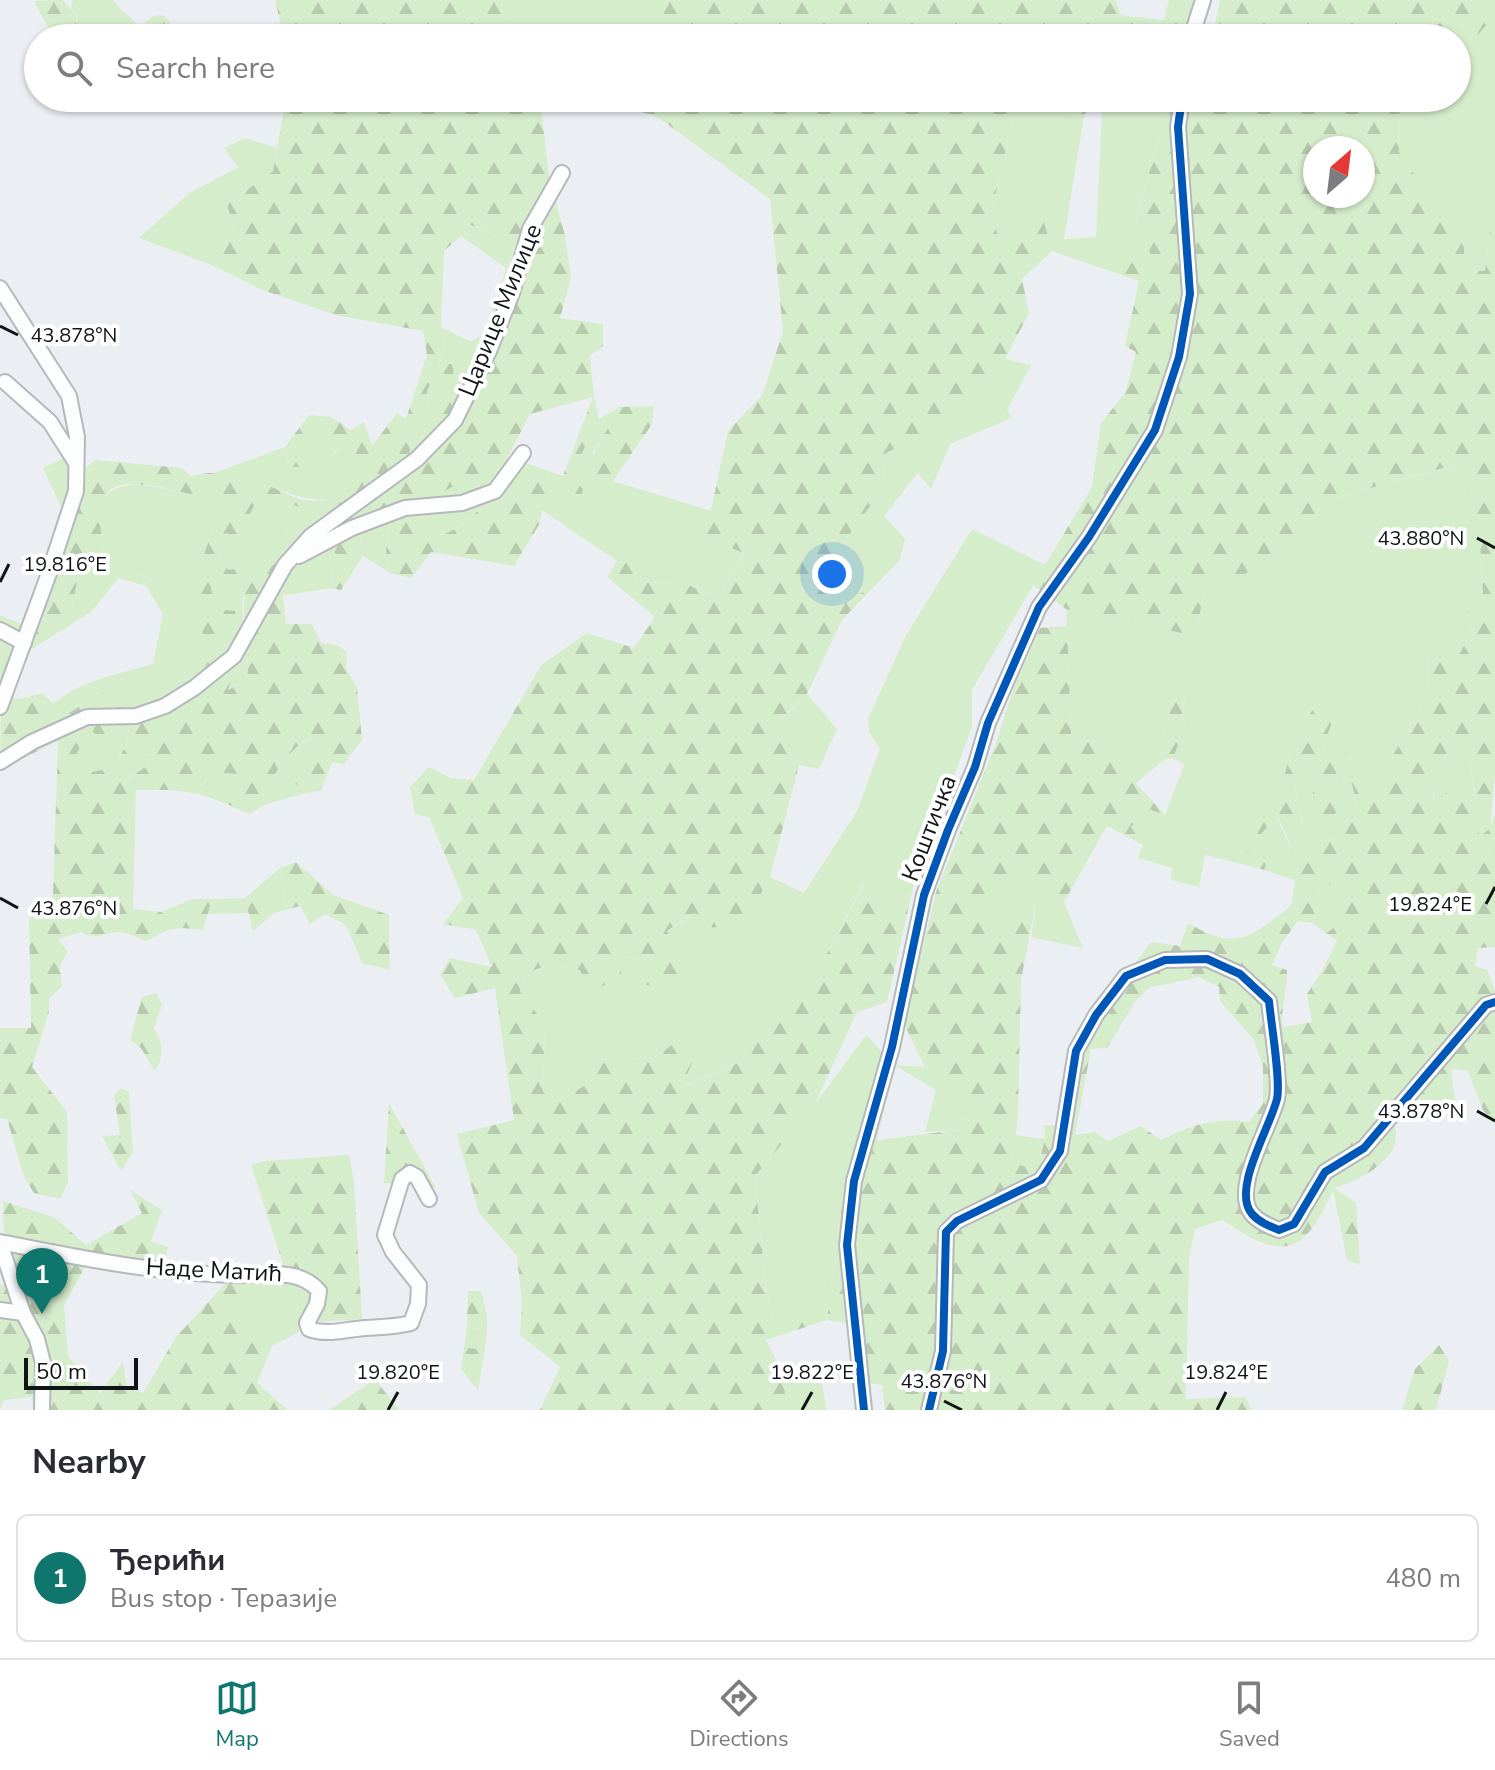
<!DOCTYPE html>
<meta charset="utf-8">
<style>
:root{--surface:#fff;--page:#f7f7f7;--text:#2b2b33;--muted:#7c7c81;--line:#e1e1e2;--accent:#0f766e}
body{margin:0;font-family:"Nunito Sans",sans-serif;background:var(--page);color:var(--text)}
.compass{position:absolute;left:1303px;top:136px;width:72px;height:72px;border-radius:50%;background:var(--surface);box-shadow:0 2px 6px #0004;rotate:28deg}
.scale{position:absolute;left:24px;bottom:20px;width:114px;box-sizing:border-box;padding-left:8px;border:4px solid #111417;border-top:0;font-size:22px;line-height:28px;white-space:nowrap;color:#111417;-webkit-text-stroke:6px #fff;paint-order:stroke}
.you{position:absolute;left:832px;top:574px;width:28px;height:28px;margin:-20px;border:6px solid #fff;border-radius:50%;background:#1a73e8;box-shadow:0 0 0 12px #1a73e833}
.badge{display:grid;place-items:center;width:52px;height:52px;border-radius:50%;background:var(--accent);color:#fff;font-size:26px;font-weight:700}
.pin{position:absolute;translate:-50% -66px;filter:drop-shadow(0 2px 4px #0008)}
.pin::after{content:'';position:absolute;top:42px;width:28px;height:24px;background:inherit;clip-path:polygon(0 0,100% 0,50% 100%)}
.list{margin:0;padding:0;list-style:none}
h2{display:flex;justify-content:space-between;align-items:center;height:104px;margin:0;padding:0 32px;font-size:34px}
h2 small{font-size:26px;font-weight:400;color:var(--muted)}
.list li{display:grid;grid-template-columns:52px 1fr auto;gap:24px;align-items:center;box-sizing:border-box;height:128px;margin:0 16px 16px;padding:0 16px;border:2px solid var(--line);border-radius:12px}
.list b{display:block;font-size:30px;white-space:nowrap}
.list p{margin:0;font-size:26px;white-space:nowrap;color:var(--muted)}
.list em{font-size:26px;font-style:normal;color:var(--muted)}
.icon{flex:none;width:44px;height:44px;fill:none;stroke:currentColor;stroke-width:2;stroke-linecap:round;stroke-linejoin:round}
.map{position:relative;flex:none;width:1495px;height:1410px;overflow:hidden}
.search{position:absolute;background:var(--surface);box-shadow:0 2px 6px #0004;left:24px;right:24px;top:24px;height:88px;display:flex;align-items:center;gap:20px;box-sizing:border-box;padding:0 28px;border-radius:44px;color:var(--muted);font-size:30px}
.sheet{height:248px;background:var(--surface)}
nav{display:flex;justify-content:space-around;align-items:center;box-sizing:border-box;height:112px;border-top:2px solid var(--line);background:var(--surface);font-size:22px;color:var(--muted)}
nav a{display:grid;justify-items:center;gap:4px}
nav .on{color:var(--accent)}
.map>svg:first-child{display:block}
.grass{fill:#d6edcb}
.forest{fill:url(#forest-firs);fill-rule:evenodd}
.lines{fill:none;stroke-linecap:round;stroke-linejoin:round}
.minor-casing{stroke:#b5b8bc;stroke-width:18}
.minor{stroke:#fcfdfd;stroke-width:14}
.cycleway-casing{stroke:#fff;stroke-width:13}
.cycleway{stroke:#0057b8;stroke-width:8}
.ticks{fill:none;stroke:#111417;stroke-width:3}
.labels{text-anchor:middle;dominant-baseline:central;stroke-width:8;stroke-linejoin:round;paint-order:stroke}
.street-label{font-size:24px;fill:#111417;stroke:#fff}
.ticks-label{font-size:20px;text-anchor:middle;fill:#111417;stroke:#fff;stroke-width:8;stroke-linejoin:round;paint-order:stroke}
</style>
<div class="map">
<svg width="1495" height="1410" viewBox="0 0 1495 1410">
<defs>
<pattern id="forest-firs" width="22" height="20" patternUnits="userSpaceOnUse" patternTransform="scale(2)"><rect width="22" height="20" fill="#d6edcb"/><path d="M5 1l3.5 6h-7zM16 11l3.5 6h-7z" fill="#b7caae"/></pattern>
</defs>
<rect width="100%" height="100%" fill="#ebeff4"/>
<!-- grass -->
<g class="grass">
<path d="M73,0H113C124,15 139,21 148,38H69L76,33L77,17L71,7Z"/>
<path d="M495,0H666L659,38H503L502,34L508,19Z"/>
<path d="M1495,16V215L1491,220L1485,271L1464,270L1399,152L1400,98H1457V38H1449L1457,29L1468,44Z"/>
<path d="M1018,98H1034L1040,108L1084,116L1064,239L1096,237L1102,114L1098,98H1163V124L1136,218L1151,255L1143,272L1123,252L1104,269L1052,251L1043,218L1000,239L990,217Z"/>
<path d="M245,138L277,148L273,171L227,205L235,232L214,266L139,238L188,194L238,167L224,148Z"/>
<path d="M467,224L515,243L506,268L461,236Z"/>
<path d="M441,327L471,342L485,333L493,352L461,416L445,439L414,467L408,457L416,429L428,410L427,391L439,366L444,344Z"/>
<path d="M1005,359L1031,365L1007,410L1012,418L950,444L931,489L918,473L884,516L905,539L900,560L866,595L828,564L882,490L886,453L954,419Z"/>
<path d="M600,419L610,425L593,452V486L613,481L711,511L706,538L744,552L718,598L681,582L637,583L634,564L617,561L542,510L549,471L563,476L572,472Z"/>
<path d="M327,433L335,436L331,456L343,445L356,450C351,514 315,504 269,486C249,493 232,482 214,473L285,447L288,467L308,466V445Z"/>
<path d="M72,454L71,490L65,515L43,468Z"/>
<path d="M507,458L538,467L515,485L514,495C502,503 495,502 484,508C467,516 458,532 439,535V522L404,520L422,487L455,485L482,491Z"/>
<path d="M1462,463L1480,542L1483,593L1467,605L1471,633L1451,670L1428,655L1427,690L1419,713L1381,774L1370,780L1326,757L1324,745L1333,719L1317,703L1293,740L1285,774L1253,824L1259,835L1276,816L1294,854L1297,881L1264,870L1271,852L1252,860L1250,866L1205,855L1199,887L1171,880L1172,868L1138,858L1143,845L1131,827L1146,808L1165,815L1184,765L1173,758L1185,727L1182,712L1185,700L1173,698L1161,744L1164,760L1135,784L1103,748L1071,734L1066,609L1196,636L1205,585L1233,580L1297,546L1324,501Z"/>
<path d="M138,484L211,497L230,495L227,509L218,516L196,576L213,610L211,586L245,587L242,601L244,630L256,635L247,654L248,672L243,682L227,690L206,661L182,682L146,703L114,708L102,693L64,716L44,714C68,682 116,675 153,664L163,614L146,586L156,580L121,569L108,571L112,586L92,611L56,634L59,622L72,610L77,581L93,568V558L103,554C100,515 89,488 138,484Z"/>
<path d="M274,498L310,511L319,520L295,533L285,550L343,525L335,551L331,588L282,596L278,562L251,581L229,570L219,559L225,532L239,536L254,506Z"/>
<path d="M389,523L386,550L390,573L363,556L360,531Z"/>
<path d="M972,529L1045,565L972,690V727L943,806L927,809L912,893L876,914L863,885L799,1006L777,999L749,1058L680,1088L687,1035L654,1057L627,1060L564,1098L543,1092L545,1024L520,992L527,973L550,964L580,970L622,957L653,960L645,985L667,932L695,913L753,908L770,877L804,893L857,811L880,749L869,732L868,719L906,635Z"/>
<path d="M0,615L23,625L0,697Z"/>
<path d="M807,694L837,729L819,769L799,765L781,720Z"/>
<path d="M85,721L125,730L128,741L118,759L154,754L147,766L128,778L107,769L87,773L72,759L84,741L73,730Z"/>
<path d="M316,737L320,745L297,764L295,782L306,793L266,804L263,793C277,772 290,745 316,737Z"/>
<path d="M1454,747L1470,757L1473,787L1489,829L1495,816V891C1487,872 1486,857 1494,838L1489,830L1479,838C1440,806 1410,796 1454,747Z"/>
<path d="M1307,762L1316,772L1313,793L1306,805H1344L1336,778L1337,772L1352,784L1358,808L1346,818L1337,837L1299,852L1293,835L1303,825L1295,786L1300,764Z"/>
<path d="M216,772L236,774L224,803L200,794Z"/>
<path d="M280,868L286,910L274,913L260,885Z"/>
<path d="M1017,880L1064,902L1083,948L1031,937L1036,903L1004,932L985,915Z"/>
<path d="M1335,881L1345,891V912L1340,925L1326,933L1312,923L1321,898L1317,890Z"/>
<path d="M245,898L249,913L208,914L212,899Z"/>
<path d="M192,899L182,928L168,930L171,919L161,912Z"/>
<path d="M866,1035L894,1065L925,1067L964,1102L966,1116L958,1130L925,1132L936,1090L894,1065L877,1140L844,1189L827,1320L772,1317L764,1271L755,1176L815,1104Z"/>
<path d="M1015,1135L1045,1139L1037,1170L1012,1164Z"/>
<path d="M283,1264L318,1322L272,1346L249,1321H233L247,1284Z"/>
<path d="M467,1328L487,1329L485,1349L464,1348Z"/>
<path d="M783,1373L820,1375L827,1410H784Z"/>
</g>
<!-- forest -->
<g class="forest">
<path d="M63,0L77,16L75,34L69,38H54L34,1Z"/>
<path d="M275,0H495L508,19L502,34L522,38H284Z"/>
<path d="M666,0H1116L1121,15L1164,20L1169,0H1196L1185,38H659Z"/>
<path d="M1220,0H1495V16L1468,45L1457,30L1449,38H1212Z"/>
<path d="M163,15L170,22L172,36L148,38L142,26L153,16Z"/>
<path d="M286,98H540L549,176L565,236L571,277L560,318L603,324V346L590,356L594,396L599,419L619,407L654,406L652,424L613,481L593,487C584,464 599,443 610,425L600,419L572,472L563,476L593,397L530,414L507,458L482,491L455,485L438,495L422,488L404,518L441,501L459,509L453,520L439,523L440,535C459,531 468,516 484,508C495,502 502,503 514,495V486L538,467L549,471L540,523L514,566L431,552L411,578L390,573L386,550L389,524L360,532L363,556L341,590L331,588L335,551L342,526L305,547L285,550L280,532L283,517H293L296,533L318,520L310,511L274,498L254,506L239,536L225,533L219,559L229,570L242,568L251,580L279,561L286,624H312L321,643L337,645L347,652L346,669L357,687L362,740L344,764L332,762L321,791L306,793L294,782L297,764L320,745L316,737C290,744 277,772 263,793L266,804L250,814L224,803L236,774L216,772L200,794L170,790H136L133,909L161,912L171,919L168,930L146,941C138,938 128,933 120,932C105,932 95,941 81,932L58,939L68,952L60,966L62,986L49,999V1012L32,1067L67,1112L68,1183L60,1199L34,1193L24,1177L7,1119L0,1118V1028H31L29,918L53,895L58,741L0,770L1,695L19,699L42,693L53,703L45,714L64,716L102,693L114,708L146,703L182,682L206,661L234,666L228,690L243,682L248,672L247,654L256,635L244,630V587H211L214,609L235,611L236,627L225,641L214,640L197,630L196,576L218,516L226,509L230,495C224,496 217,498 211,497C187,497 116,467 104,498C97,516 102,536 103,555L93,558V568L77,581L72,610L59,622L56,634L29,651L75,520L84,469L96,460L182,468L190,476C198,475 209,471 217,474C236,480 248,493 269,486C280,490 293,498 305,500C340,505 354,481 356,450L343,445L330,456L328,449L334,436L327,433L308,445V467H288L285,447L309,415L331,417L351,430L364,422L372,446L397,413L406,419L427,355L423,331L336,315L262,290L214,266L235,232L227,205L273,171ZM468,224L515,243L485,333L493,352L469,369L461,416L451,417L456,391L452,364H446L440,389L445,439L414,467L408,457L416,429L428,410L427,391L439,366L444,344L441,327L444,251L461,236ZM84,722C97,741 105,737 125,730L128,741L118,760L153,754L147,766L129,778L107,769L87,773L73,759L84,741L73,730Z"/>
<path d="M626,98H1018L990,217L1000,239L1043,218L1052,251L1022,279L1029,313L1005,359L954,419L886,453L882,490L828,564L866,595L842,620L807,694L781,719L799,765L770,877L753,908L713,928L695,913L667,931L681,954L678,989L645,985L652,960L623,957L620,980L590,990L580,970L550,964L527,973L520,992L545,1024L543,1092L564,1098L584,1086L588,1065L654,1057L687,1035L698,1050L681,1088L749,1058L777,998L799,1005L864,885L880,890L877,913L912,893L887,1002L857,1012L815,1104L755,1176L764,1271L772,1317L827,1319L844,1189L877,1140L958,1130L964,1107L925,1067L904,1024L936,892L996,743L1014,687L1040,628L1067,626L1071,734L1103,748L1165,815L1146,808L1131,827L1143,845L1107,826L1064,902L1017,880L986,915L1004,932L1036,902L1021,980L1018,1115L1012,1163L1037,1170L1045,1139L1044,1125L1057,1126L1073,1047L1151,942L1180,946L1188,923C1237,952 1250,937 1291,906C1299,868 1295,850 1277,816L1259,836L1271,852L1264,870L1250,866L1252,860L1246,849L1258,836L1252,824L1285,774L1293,740L1317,703L1333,719L1324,745L1326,756L1341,751L1363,762L1370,780L1381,774L1419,713L1427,690L1428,655L1445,651L1451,669L1471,633L1467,605L1483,593L1480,542L1461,463L1324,501L1297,546L1233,580L1205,585L1196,636L1066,609L1033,585L1092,487L1101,423L1125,393L1136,352L1125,346L1139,281L1104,269L1123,252L1143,272L1151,255L1136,219L1163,124L1164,100L1199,102L1201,98H1400L1399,152L1464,247V270L1485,271L1491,220L1495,215V775L1490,829L1494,838C1483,864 1493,871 1495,895C1495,912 1495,930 1495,947L1478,948L1475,966L1487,970L1495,991V1124L1483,1110L1468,1071L1451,1069L1456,1107L1429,1112L1409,1105L1394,1121C1406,1157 1364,1179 1334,1188L1356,1203L1360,1265L1347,1260L1333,1190C1304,1256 1282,1262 1223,1220L1195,1229L1189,1258L1186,1399L1245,1397L1252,1410H885L882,1385L868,1383L858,1325L827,1320L766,1340L783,1373L786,1406L784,1410H540L560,1367L520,1335L522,1303L517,1256L479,1213L457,1134L514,1120L495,988L455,998L440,975L450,958L492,967L476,930L443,924L463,898L429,817L415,814L410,787L429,767L451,778L474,780L541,665L587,633L634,648L655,617L607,577L617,561L634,564L637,583L681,582L718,598L744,553L705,538L728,431L763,394L783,331L770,199L656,116L623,107ZM1315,148H1363V196H1315ZM1454,747L1470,757L1473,787L1489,829L1480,837L1463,794L1456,787L1434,800C1429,778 1440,762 1454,747ZM1307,762L1316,772L1313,793L1306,805L1320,828L1344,805L1336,778L1337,772L1352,784L1358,808L1346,818L1337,837L1299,852L1293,836L1303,826L1295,786L1300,764ZM1335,881L1344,891C1345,913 1347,921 1326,933L1337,941L1322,971L1307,994L1312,1022L1283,1027C1280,1008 1288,990 1287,970L1272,965L1283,941L1298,921L1312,923L1321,898L1317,890ZM1199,977L1219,987L1220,1001L1254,1040L1263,1066V1103L1249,1122C1212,1118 1194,1124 1161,1140L1141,1126L1108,1141L1095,1132L1075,1135L1091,1049L1107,1048L1135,1002L1149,988Z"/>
<path d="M1034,98H1094L1084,116L1039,108Z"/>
<path d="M572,477L583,489L580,499L572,507L561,503L559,493Z"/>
<path d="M121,569L158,581L146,586L119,578L112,586L107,571Z"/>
<path d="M1173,698L1185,699L1182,712L1185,727L1173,758L1164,760L1161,744Z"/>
<path d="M296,862L333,895L389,915L390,970L362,963L346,925L325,914L310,924L300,906L286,910L280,868Z"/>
<path d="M260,885L274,913L253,931L245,898Z"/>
<path d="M192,899H212L203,930L182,928Z"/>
<path d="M156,993L162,1005L154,1029C164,1044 164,1056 155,1071L141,1048L130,1040L142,997Z"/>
<path d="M120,1088L129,1092L133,1152L121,1171L102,1136L120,1135L114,1096Z"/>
<path d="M389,1103L436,1188L384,1183Z"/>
<path d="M349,1155L354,1182L362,1319L318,1322L283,1264L251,1165L264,1161Z"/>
<path d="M130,1190L162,1210L151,1241L168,1247L164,1265L91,1256L64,1305L68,1356L100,1394L123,1361L127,1387L143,1393L176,1337L225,1284H247L234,1321H249L272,1346L257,1383L288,1410H33L32,1397L4,1400L0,1410V1285L5,1284L3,1201L54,1217L86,1245L142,1213Z"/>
<path d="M468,1291H481L487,1315V1329L467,1328Z"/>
<path d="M1439,1345L1449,1361L1436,1410H1402L1415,1369Z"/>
<path d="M464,1348L485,1349L478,1390L461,1369Z"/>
<path d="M375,1379L399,1410H329Z"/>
</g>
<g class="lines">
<!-- minor casing -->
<g class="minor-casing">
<g id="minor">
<path d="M1191,38L1203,0"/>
<path d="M0,288L69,396L77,437L76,491L48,576L0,707"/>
<path d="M5,382L50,422L76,463"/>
<path d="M299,556L352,528L405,508L462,503L495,491L523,453"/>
<path d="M0,630L24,643"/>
<path d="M0,762L32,742L87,717L136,716L165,706L194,688L234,656L285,565L311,536L417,459L455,420L489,351L512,293L530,229L562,173"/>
<path d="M0,1242C80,1258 162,1275 244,1275C271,1275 300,1269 319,1291L317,1304L307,1323L309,1329C328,1336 346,1329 366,1328C382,1327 395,1327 411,1323L418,1304L419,1285L393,1252L385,1235L402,1179L410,1173L417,1177L429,1199"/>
<path d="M0,1243L23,1313L37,1339L43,1363L42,1410"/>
<path d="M0,1310L23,1313"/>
<path d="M864,1410L847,1245L854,1181L892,1047L924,895L948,830L975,767L988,723L1039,607L1089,537L1155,430L1179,357L1190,294L1178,127L1182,98"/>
<path d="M929,1410L943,1351L946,1232L957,1221L1041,1180L1060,1151L1076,1051L1096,1015L1126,976L1165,960L1207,959L1240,974L1269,1001C1271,1023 1281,1081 1277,1099C1270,1128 1231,1190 1252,1214C1259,1222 1269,1226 1279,1230L1294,1224L1325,1172L1364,1148L1486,1005L1495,1002"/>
</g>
</g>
<!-- minor -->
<use href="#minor" class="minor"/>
<!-- cycleway casing -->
<g class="cycleway-casing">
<g id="cycleway">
<path d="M864,1410L847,1245L854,1181L892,1047L924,895L948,830L975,767L988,723L1039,607L1089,537L1155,430L1179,357L1190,294L1178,127L1182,98"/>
<path d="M929,1410L943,1351L946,1232L957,1221L1041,1180L1060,1151L1076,1051L1096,1015L1126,976L1165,960L1207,959L1240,974L1269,1001C1271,1023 1281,1081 1277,1099C1270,1128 1231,1190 1252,1214C1259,1222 1269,1226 1279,1230L1294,1224L1325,1172L1364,1148L1486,1005L1495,1002"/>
</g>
</g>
<!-- cycleway -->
<use href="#cycleway" class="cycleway"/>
</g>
<!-- ticks -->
<path class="ticks" d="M0,326L18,335M1477,538L1495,548M0,582L9,564M0,898L18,908M1486,904L1495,887M1477,1111L1495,1121M944,1401L962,1410M388,1410L398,1392M802,1410L812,1392M1217,1410L1226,1392"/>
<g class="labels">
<!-- street labels -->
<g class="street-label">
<text transform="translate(500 310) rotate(-68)">Царице Милице</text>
<text transform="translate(929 828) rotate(-69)">Коштичка</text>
<text transform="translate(214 1270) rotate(3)">Наде Матић</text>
</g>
</g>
<g class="ticks-label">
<text x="74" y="342">43.878°N</text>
<text x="1421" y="545">43.880°N</text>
<text x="65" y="571">19.816°E</text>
<text x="1430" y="911">19.824°E</text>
<text x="74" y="915">43.876°N</text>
<text x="1421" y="1118">43.878°N</text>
<text x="398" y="1379">19.820°E</text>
<text x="812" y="1379">19.822°E</text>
<text x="1226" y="1379">19.824°E</text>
<text x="944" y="1388">43.876°N</text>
</g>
</svg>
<svg class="compass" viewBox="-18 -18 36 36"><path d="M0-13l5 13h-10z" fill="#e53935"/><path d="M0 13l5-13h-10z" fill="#7c7c81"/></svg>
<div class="scale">50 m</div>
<div class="you"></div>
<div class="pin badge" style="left:42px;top:1314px">1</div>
<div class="search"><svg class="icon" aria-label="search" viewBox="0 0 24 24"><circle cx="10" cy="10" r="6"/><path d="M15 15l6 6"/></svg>Search here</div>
</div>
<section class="sheet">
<h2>Nearby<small></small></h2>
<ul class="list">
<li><span class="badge">1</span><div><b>Ђерићи</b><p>Bus stop · Теразије</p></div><em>480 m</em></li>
</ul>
</section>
<nav>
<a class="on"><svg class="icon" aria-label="map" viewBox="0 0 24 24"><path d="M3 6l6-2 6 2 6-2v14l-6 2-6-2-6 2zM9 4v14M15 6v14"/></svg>Map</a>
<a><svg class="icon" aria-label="directions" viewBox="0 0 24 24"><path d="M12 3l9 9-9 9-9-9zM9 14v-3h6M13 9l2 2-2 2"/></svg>Directions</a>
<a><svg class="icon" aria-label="saved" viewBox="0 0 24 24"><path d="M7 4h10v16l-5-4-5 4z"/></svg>Saved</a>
</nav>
